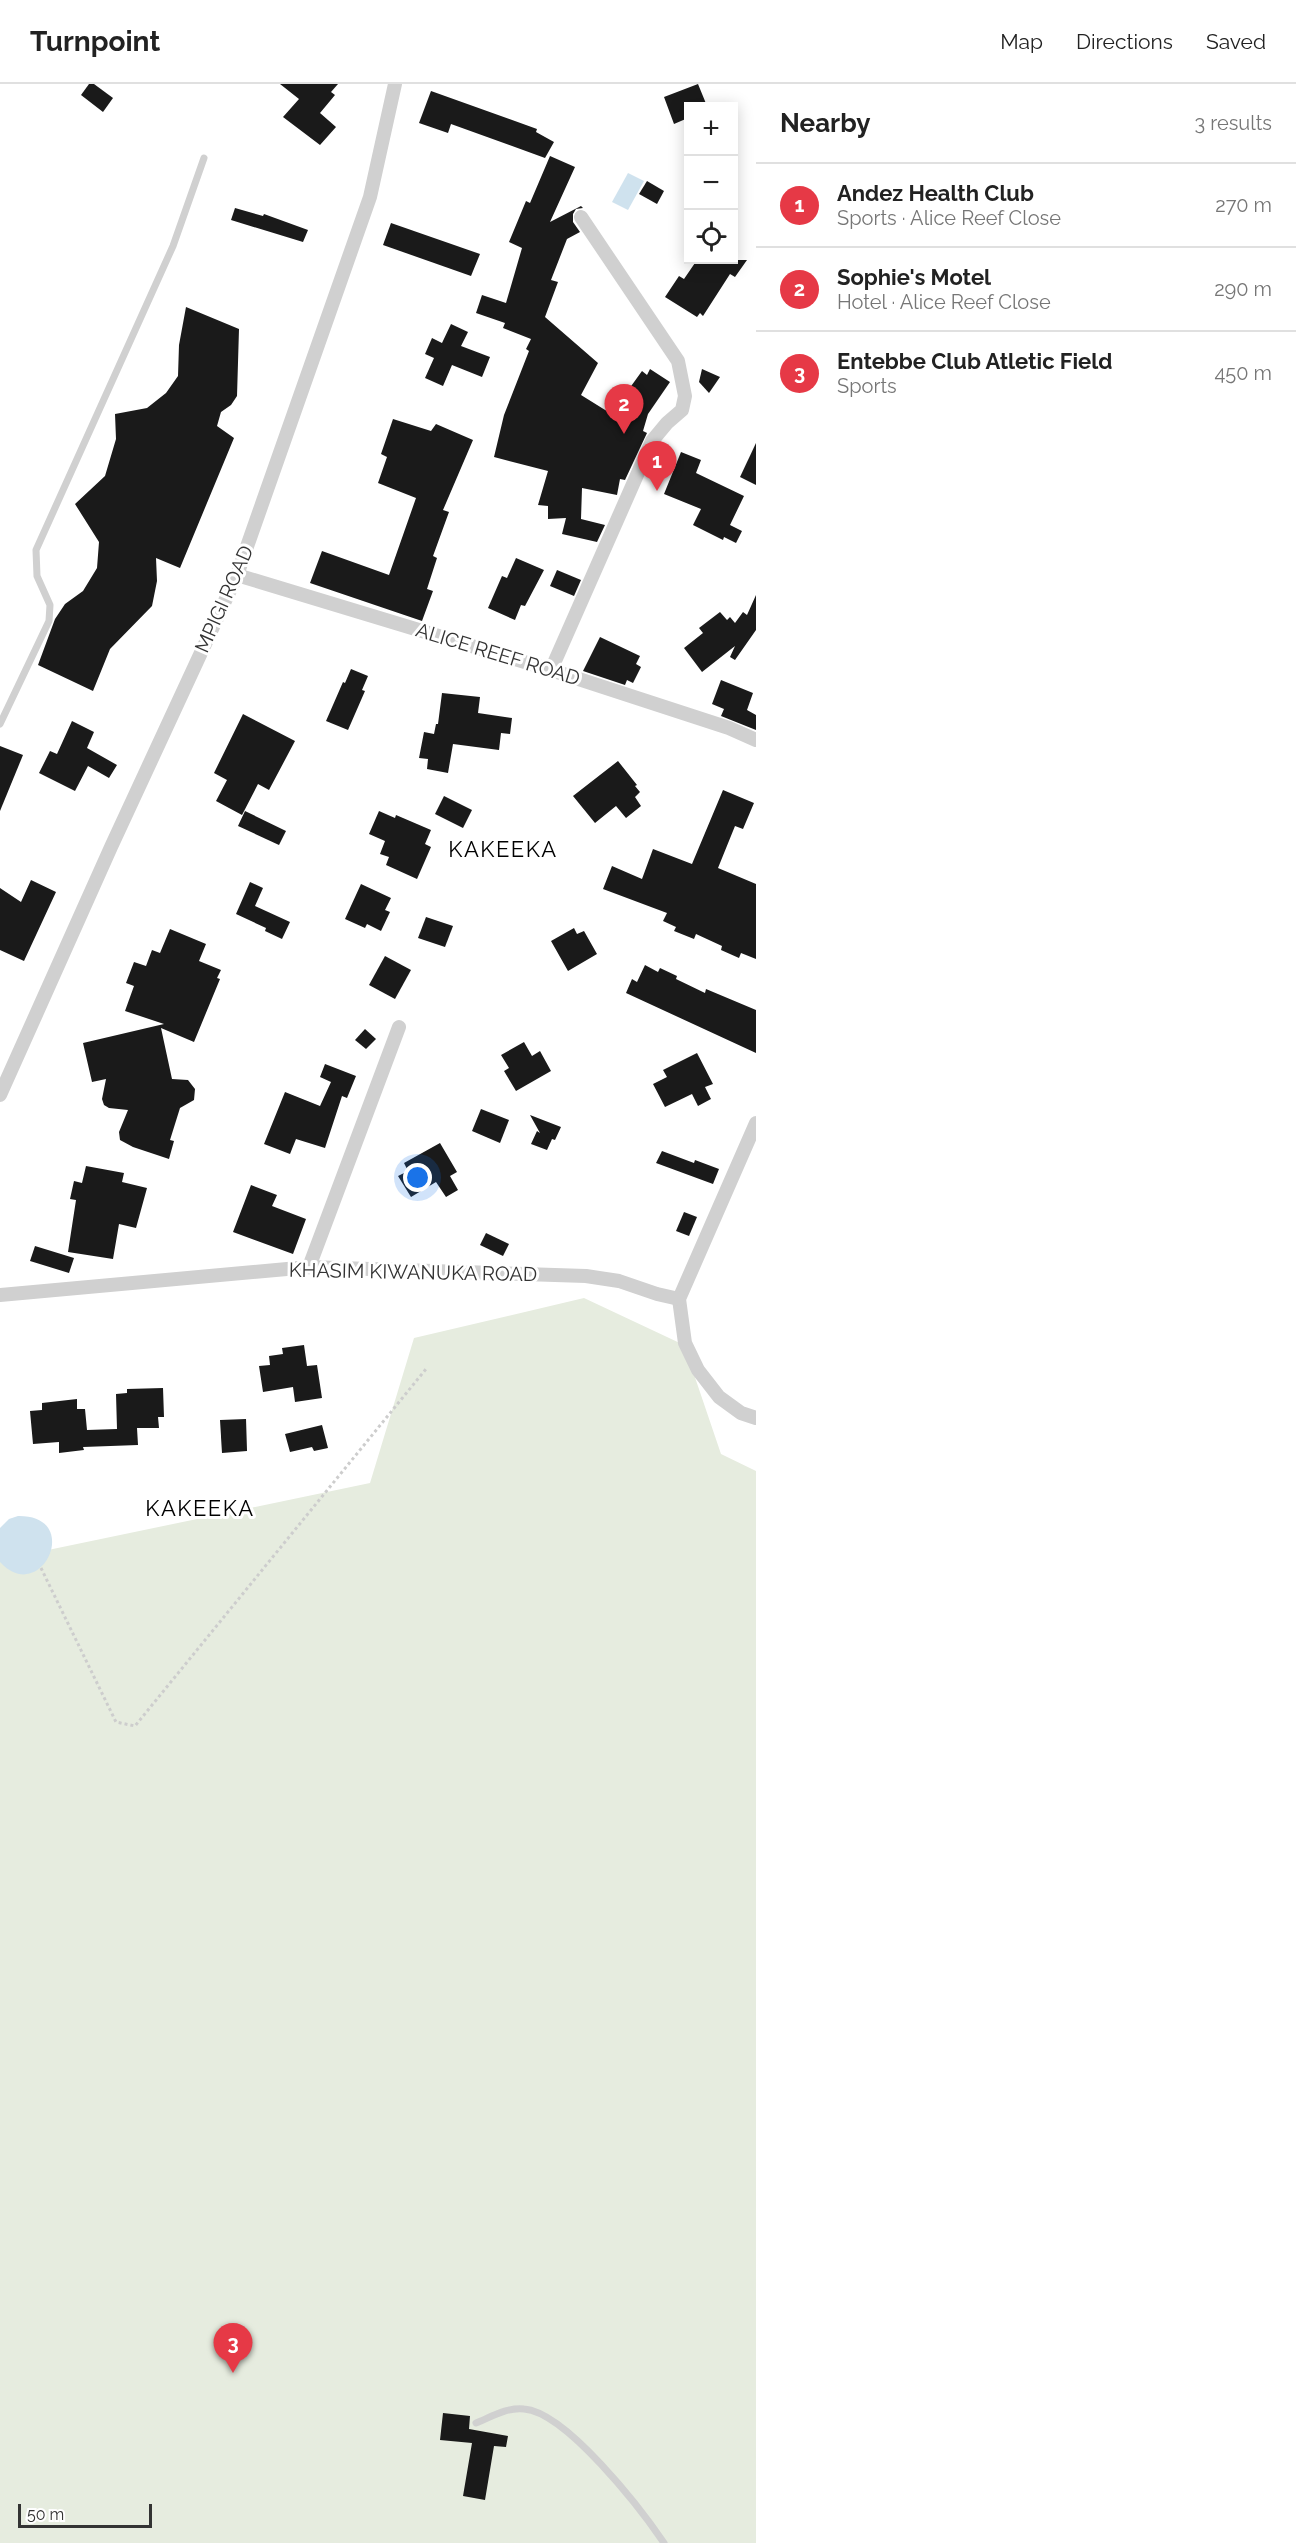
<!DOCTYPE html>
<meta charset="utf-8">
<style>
:root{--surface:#fff;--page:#f2f2f2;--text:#222;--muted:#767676;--line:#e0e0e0;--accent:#e63946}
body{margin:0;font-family:Raleway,sans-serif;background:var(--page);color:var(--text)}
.controls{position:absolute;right:18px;top:18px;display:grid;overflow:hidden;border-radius:0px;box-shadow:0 3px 15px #0003}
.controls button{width:54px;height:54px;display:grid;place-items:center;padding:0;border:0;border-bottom:2px solid var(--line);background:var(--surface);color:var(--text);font:30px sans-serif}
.scale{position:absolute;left:18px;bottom:15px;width:134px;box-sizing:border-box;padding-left:6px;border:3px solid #333;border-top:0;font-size:16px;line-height:21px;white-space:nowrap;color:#333;-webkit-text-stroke:4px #fff;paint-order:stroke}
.you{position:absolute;left:418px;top:1094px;width:21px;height:21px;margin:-15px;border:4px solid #fff;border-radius:50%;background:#1a73e8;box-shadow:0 0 0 9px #1a73e833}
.badge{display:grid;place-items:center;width:39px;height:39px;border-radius:50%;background:var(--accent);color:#fff;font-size:20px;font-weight:700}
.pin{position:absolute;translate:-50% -50px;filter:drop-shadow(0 2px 3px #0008)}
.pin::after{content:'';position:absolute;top:32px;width:21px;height:18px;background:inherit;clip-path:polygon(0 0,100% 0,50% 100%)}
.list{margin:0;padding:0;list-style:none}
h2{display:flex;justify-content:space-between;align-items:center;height:78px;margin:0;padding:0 24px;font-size:26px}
h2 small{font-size:20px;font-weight:400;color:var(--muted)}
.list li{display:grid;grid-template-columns:39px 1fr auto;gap:18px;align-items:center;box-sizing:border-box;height:84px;padding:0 24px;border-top:2px solid var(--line)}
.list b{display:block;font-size:22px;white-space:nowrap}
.list p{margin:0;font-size:20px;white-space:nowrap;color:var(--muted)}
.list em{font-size:20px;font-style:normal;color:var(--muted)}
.icon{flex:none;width:33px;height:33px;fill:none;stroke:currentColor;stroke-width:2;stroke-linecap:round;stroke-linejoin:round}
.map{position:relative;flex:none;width:756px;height:2459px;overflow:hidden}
header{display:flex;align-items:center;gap:36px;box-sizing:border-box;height:84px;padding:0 30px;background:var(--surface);border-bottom:2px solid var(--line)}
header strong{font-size:28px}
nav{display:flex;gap:33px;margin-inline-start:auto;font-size:21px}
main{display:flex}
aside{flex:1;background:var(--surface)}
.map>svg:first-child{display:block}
.green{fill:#e6ecdf}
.water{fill:#cfe2ee}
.building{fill:#1a1a1a}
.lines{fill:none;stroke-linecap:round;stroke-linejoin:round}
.path{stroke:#cdcdcd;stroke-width:3;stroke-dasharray:3 3;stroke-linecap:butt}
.lane{stroke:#d0d0d0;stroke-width:7}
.street{stroke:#d0d0d0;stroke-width:14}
.labels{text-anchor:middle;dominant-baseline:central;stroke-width:6;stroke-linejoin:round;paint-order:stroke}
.street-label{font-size:20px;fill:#333;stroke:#fff}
.quarter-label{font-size:22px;letter-spacing:1.5px;fill:#000;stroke:#fff}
</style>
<header>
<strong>Turnpoint</strong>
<nav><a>Map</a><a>Directions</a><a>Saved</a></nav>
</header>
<main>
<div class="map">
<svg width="756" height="2459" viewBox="0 0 756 2459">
<rect width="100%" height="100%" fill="#fff"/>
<!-- green -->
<path class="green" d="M584,1214L684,1261L721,1370L756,1387V2459H0V1476L370,1399L414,1254Z"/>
<!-- water -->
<g class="water">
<path d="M628,89L644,97L628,126L612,118Z"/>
<path d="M18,1432C84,1431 41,1523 0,1478V1444L9,1435Z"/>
</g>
<!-- building -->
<g class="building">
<path d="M89,0H94L113,14L103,28L81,11Z"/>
<path d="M280,0H338L331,8L335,11L320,29L336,43L320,61L283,33L299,15Z"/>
<path d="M698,0L707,22H688V34L674,40L664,13Z"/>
<path d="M431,7L537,45L536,48L554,58L545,74L451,40L448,49L419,39Z"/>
<path d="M550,72L575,83L550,138L581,122L583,124L576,125L573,130V138L580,148L567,155L551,196L558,198L545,233L598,279L581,311L618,334L629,305L642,287L647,291L650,285L670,298L648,330L643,347L647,349L625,396L620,395L617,411L582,404L581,435L605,441L597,458L562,450L566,434L548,435V422L538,421L548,387L494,373L504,331L529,267L526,265L531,255L503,244L505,239L476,229L482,211L506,219L522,164L509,158L526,117L530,119Z"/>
<path d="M647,97L664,107L657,120L639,110Z"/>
<path d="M235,124L263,132L264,130L308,146L303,158L231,136Z"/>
<path d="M391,139L480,170L471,192L383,161Z"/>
<path d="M697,176H747L735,193L730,190L703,232L700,229L697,233L665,213L679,192L684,195Z"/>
<path d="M186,223L239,245L237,312L231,321L221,328L217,342L234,354L180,484L156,474L157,497L152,522L110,565L93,607L38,581L55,535L65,520L83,507L97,484L99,458L75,420L105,392L116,355L115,330L147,324L166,309L178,292L179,261Z"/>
<path d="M451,240L468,248L461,262L490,273L482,293L452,281L443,302L425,294L434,274L425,270L432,254L442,259Z"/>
<path d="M702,285L720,293L709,309L699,298Z"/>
<path d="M393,335L431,347L436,340L473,356L443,426L449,428L433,472L437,474L427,505L433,507L422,537L310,499L322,467L389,491L416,414L378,399L387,373L381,370Z"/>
<path d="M756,359V401L740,393Z"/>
<path d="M681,368L701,376L696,389L744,412L730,441L742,447L736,459L724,453L723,456L693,441L701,425L664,410Z"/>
<path d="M516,474L544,486L525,522L521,521L515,536L488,524L502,492L507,494Z"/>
<path d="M557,486L581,496L574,512L550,502Z"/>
<path d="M756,511V546L735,576L730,573L735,562L702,588L684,564L703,549L699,544L720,528L727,536L730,533L735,539L743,528L747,531Z"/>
<path d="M600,553L640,572L636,580L641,583L633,599L627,596L625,601L583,587Z"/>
<path d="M351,585L368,592L362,606L365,607L348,646L326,637L343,598L345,599Z"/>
<path d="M721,596L753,609L747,626L756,631V646L721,632L724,625L712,620Z"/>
<path d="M442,609L480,613L478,629L512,634L510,650L501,649L499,666L453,660L448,689L427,685L428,675L419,674L424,648L434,650L436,640H438Z"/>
<path d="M243,630L295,657L269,706L258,700L242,731L216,717L227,696L214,689Z"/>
<path d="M72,637L94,648L87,664L117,681L109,694L88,682L75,707L39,689L50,667L57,670Z"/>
<path d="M0,662L23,671L0,727Z"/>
<path d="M618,677L637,701L635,702L640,708L635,713L641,722L626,734L616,722L595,739L573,712Z"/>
<path d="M723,706L754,719L743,745L735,742L718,784L756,800V875L741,869L739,874L721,866L722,862L696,850L694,855L674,847L676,843L663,837L667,829L603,805L612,782L642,795L653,765L692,780Z"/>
<path d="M444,712L472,726L463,744L435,730Z"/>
<path d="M245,727L286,747L279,761L238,742Z"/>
<path d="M379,727L395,734L396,731L431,746L425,760L431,763L417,795L386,781L389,773L380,770L385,757L369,750Z"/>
<path d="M31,796L56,808L24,877L0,866V804L21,818Z"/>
<path d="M250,798L263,804L255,822L290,838L282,855L265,847L266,844L236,830Z"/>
<path d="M361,800L391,814L385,826L390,828L381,847L367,840L365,844L345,835Z"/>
<path d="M426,833L453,842L445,863L418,854Z"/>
<path d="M574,844L577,850L584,847L597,870L568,887L551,857Z"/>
<path d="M170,845L206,860L199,877L221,886L217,894L220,895L194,958L161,944L172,995L188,996L195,1005L194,1016L180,1024L170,1056L174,1057L169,1075L133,1063L120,1056L119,1048L128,1026L109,1024L104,1021L102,1015L106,995L92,998L83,959L164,940L125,927L134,902L126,899L134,878L146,882L152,866L160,869Z"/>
<path d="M385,872L411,886L395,915L369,901Z"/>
<path d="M645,881L658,888L660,884L677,892L676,895L705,909L706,905L756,926V969L626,909L632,895L637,898Z"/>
<path d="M365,945L376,955L366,965L355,956Z"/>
<path d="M524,958L532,972L540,967L551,987L516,1007L504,987L509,984L501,971Z"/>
<path d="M697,969L713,1000L705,1003L711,1015L698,1022L692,1010L665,1023L653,1000L667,993L663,986Z"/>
<path d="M325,980L356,992L347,1014L342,1012L325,1064L296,1055L290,1070L264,1060L285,1008L320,1022L331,998L320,993Z"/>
<path d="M481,1025L509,1036L500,1059L472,1047Z"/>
<path d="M530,1031L561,1043L555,1056L552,1055L547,1066L531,1060L537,1047L540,1049Z"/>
<path d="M440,1059L457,1088L450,1092L458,1106L446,1113L436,1098L411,1113L398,1092L408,1087L404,1079Z"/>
<path d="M662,1067L694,1079L695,1076L719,1085L713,1100L656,1079Z"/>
<path d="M86,1082L124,1089L122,1098L147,1104L136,1144L119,1140L113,1175L68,1168L76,1116L70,1115L74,1097L82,1099Z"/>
<path d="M251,1101L277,1111L272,1122L306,1135L293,1170L233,1148Z"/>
<path d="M684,1128L697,1133L689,1152L676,1147Z"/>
<path d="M486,1149L509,1160L503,1172L480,1161Z"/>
<path d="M35,1162L74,1174L69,1189L30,1177Z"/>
<path d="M304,1261L307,1282L317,1281L322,1314L295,1318L293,1303L263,1308L259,1282L270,1281L269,1272L283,1270L282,1264Z"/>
<path d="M163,1304L164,1333H158L159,1344H137L138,1361L83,1363L84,1366L59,1369V1358L33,1360L30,1327L42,1326V1319L77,1315V1325H85L87,1346L117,1345L116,1310L127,1309V1305Z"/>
<path d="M246,1335L247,1367L222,1369L220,1336Z"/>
<path d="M322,1341L328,1364L314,1367L312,1363L290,1368L285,1350Z"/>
<path d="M443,2329L470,2332L469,2345L508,2352L506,2363L494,2362L485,2416L463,2412L472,2359L440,2356Z"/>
</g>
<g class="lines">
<!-- path -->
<path class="path" d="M41,1484L116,1638L135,1642L426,1285"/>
<!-- lane -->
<g class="lane">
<path d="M0,640L49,537L50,521L37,492L36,466L173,162L204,74"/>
<path d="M476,2339C491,2333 507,2323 524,2325C566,2328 641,2425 664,2459"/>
</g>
<!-- street -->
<g class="street">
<path d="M237,491L551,586L729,644L756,656"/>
<path d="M551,586L652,357L667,339L682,326L685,312L678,277L581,133"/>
<path d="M0,1011L111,763L237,491L370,113L395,0"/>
<path d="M756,1039L679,1215L685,1259L698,1286L719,1313L741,1329L756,1334"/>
<path d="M309,1183L399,943"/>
<path d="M0,1211L309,1183L586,1192L619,1197L657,1210L679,1215"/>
</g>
</g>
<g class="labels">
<!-- street labels -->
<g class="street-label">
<text transform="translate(224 515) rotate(-66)">MPIGI ROAD</text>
<text transform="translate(498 570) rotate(17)">ALICE REEF ROAD</text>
<text transform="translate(413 1188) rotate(1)">KHASIM KIWANUKA ROAD</text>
</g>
<!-- quarter labels -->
<g class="quarter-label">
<text x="503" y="765">KAKEEKA</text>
<text x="200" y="1424">KAKEEKA</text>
</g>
</g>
</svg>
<div class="controls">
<button>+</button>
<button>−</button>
<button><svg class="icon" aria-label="locate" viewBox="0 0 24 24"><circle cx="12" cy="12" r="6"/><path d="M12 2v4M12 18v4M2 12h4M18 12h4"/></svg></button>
</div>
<div class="scale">50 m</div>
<div class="you"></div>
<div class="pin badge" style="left:657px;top:407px">1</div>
<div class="pin badge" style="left:624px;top:350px">2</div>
<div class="pin badge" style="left:233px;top:2289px">3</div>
</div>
<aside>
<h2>Nearby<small>3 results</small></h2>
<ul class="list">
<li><span class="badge">1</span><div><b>Andez Health Club</b><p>Sports · Alice Reef Close</p></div><em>270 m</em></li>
<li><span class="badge">2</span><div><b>Sophie's Motel</b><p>Hotel · Alice Reef Close</p></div><em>290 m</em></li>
<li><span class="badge">3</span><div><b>Entebbe Club Atletic Field</b><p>Sports</p></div><em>450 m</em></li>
</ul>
</aside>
</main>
